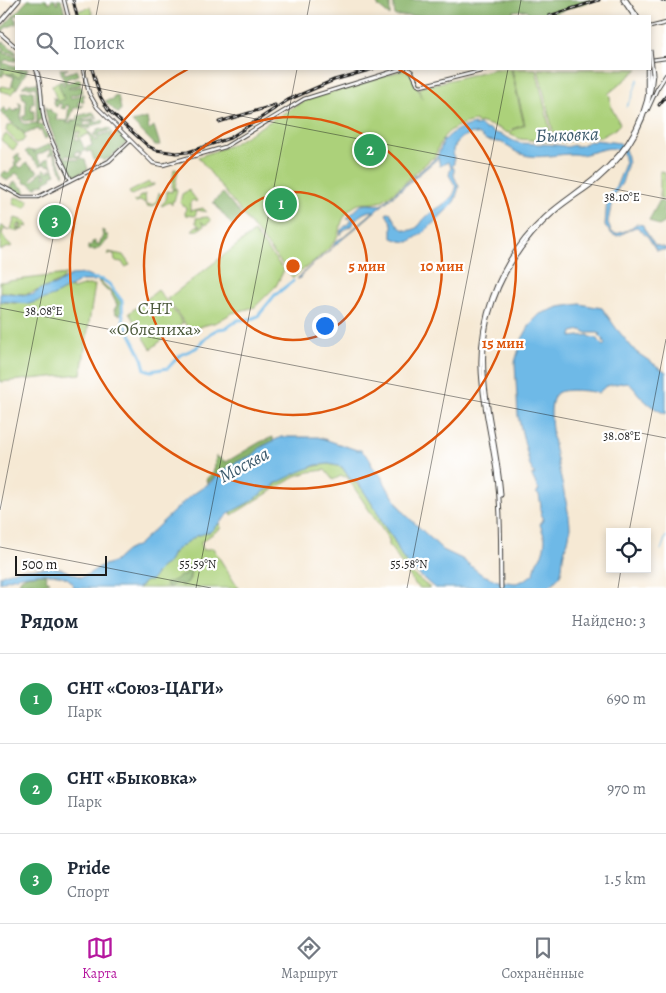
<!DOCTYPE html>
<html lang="ru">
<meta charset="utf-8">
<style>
:root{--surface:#fff;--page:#f6f6f7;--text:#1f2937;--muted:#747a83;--line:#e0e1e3;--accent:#b5179e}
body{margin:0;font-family:Alegreya,serif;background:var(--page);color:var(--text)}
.controls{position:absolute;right:15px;bottom:15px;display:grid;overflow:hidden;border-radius:0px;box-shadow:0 2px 8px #0003}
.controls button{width:45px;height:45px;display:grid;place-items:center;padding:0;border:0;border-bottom:1px solid var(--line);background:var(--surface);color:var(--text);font:25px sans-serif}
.scale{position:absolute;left:15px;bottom:12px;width:92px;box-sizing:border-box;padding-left:5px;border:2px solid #1c1c1c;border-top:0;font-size:14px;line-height:18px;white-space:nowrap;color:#1c1c1c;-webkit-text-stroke:4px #fff;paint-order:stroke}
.you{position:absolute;left:324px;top:325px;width:18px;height:18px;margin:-12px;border:4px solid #fff;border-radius:50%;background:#1a73e8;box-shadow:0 0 0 8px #1a73e833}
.badge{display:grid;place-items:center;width:32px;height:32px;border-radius:50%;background:var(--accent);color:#fff;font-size:16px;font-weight:700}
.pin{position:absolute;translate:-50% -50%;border:2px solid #fff;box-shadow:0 1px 5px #0006}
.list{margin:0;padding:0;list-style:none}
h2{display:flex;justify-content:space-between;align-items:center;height:65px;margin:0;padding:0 20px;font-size:21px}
h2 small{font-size:16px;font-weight:400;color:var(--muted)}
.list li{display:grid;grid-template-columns:32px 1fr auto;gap:15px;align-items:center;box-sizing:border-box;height:90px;padding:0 20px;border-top:1px solid var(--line)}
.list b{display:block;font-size:19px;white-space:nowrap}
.list p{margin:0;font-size:16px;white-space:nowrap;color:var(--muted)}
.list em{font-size:16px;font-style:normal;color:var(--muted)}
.icon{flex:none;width:28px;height:28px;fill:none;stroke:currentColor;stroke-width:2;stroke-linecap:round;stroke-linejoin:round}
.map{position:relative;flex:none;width:666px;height:588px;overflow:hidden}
.search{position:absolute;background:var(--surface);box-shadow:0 2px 8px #0003;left:15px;right:15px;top:15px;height:55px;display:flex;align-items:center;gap:12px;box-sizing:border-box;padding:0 18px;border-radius:0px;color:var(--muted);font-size:19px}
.sheet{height:335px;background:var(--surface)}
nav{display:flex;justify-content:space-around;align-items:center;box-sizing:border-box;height:70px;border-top:1px solid var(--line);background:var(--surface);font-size:14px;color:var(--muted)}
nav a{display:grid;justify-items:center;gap:2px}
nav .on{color:var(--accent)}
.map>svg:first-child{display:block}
.green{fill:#acd17a;stroke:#64764b;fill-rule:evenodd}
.forest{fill:#89b36a;stroke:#526843}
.water{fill:#6eb9e7;stroke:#456a82;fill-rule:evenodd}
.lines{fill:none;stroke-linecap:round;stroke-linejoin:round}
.stream{stroke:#6eb9e7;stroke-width:1}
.river{stroke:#6eb9e7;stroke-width:3}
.secondary-casing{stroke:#3d3b38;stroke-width:4.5}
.primary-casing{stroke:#3d3b38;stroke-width:5}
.secondary{stroke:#fff;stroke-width:2.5}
.primary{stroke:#fff;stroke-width:3}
.rail-casing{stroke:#1c1c1c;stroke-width:3}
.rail{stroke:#fff;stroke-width:1;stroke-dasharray:4;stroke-linecap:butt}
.primary-bridge-casing{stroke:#3d3b38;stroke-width:5;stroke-linecap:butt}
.primary-bridge{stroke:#fff;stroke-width:3}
.ticks{fill:none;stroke:#1c1c1c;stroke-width:1;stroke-opacity:0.45}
.ring{fill:none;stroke:#de560d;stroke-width:2.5}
.labels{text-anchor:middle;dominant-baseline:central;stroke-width:4.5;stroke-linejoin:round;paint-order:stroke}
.park-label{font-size:18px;fill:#4e5b3d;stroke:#fff}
.water-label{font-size:19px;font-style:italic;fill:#3d5b6d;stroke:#fff}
.ticks-label{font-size:12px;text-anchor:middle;fill:#1c1c1c;stroke:#fff;stroke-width:4.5;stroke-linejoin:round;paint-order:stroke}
.centre{fill:#de560d;stroke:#fff;stroke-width:2.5}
.ring-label{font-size:15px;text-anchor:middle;font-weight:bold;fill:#de560d;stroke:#fff;stroke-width:4.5;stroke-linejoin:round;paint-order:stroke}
</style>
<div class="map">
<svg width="666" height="588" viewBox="0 0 666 588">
<rect width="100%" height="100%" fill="#fff"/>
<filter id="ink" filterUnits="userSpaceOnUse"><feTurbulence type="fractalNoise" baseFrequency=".02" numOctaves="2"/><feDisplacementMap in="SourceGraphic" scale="10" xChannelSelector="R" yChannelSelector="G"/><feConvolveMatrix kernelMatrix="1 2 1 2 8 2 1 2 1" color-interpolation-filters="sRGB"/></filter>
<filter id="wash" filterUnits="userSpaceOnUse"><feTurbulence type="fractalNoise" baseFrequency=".0096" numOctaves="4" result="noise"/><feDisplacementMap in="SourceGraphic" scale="20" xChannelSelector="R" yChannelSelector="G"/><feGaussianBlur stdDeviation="1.12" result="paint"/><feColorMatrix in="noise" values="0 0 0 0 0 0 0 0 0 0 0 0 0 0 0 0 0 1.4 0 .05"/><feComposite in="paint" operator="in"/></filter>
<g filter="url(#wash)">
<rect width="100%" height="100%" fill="#f6e9d4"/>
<!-- green -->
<g class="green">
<path d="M90,7L93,16H78L77,11Z"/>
<path d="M4,68L23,72L20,78L13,74L2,73Z"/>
<path d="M494,69H511L524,125L512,129L508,133L496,127L479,122V124L477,123L476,121C465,122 447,129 442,140C439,145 437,152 434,158H432C423,166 389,199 379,202C365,206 361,198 348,212C340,220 341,230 336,239C328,253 305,267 293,278L198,157L231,145L305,100L403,70L411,72L422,98L419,89L422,87Z"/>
<path d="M512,69H536L553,142L520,139L509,134L513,130L525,125Z"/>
<path d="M538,69H638L608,94L610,96L611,107L620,124L615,129L601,137L591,136L564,142L555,140Z"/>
<path d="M57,82L59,83L64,99L59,102L57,101L52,86Z"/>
<path d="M12,84L17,88L12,94L0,91V88L2,86L11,88Z"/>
<path d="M12,124L24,134L25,138L22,142H17L6,131L7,126Z"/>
<path d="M74,125L75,130L77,125L87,130L89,134L78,138L77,135L80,134V132C75,133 72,133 69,128Z"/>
<path d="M6,134L18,145L13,150L1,140Z"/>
<path d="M174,169L178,170L175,187L177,190L174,201H172V205L169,202L162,206L161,205L166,200L167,191L172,192V189L175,190V189L172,188Z"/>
<path d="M660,171L665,172L666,199L660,198Z"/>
<path d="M149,182L151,185L154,183V185L131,195L129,192Z"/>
<path d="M189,190L197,201L196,202L193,200L190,203V211L203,208L207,212L197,210L195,216L185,215L186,207L180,203L182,194Z"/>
<path d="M159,193L161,194L160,200L152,207L147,206L144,202L138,201L136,203L133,201L138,200L139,197L145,194L146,204L152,205L157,200Z"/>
<path d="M15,197L28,200V205L25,208L13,204Z"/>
<path d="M208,217L211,221L205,225L201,221L204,226C199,229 199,231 192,230L196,226L201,227L196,223V218Z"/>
<path d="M15,218L25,221L28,227L24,226V229L16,232L18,230L22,229L18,228L22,226L20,223L19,224L21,226L18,225L16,231L11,229Z"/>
<path d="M1,225L2,227L3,226L5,229L11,230L4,229L2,234L7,242L13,246L0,250Z"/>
<path d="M254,232L284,270L276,286L255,307L232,313L217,322L199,327L191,332L167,299Z"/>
<path d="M109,252L123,255L130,265L125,267L122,262L115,261L114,254L110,253L109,254L110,255H107Z"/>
<path d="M67,274C66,274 62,280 62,280C58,283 28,295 24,294C16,294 8,292 0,292V282Z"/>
<path d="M86,285H95L81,374L0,382V302L29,304L55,295L70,287L73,289Z"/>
<path d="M158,290L183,323L151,349L129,313Z"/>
<path d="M329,464L342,467L350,479L362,488L378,513L382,523L394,540L402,557L409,566V571L430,588H420L415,584L389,545V540L347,477L341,476L333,480L325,470L309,472L296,476L232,515L231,512L248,503L268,489L272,488C286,473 310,466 329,464Z"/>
<path d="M219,523L221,528L201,542L203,550L213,548L238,588H138L146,581L151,580L161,566L169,562L173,553L179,548L196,536L215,528ZM188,570H190V579L184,585L176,583L169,587L165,584L185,576Z"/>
</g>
<!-- forest -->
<g class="forest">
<path d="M28,0H46L50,3L51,0H55L56,4H58L57,0H61L65,13L55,16H36L34,13L32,14L33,16H29L27,13L14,16L15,20L16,19V24L5,28L3,32L0,30Z"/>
<path d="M376,0H390V16L378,6Z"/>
<path d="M393,0H593L547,16H529L527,10L513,11L514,16H395Z"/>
<path d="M4,42L16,52V54L3,51V53L16,56V55V61L5,60L3,63L16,66V69H28L17,88L12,84L14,77L6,74H13L19,78L22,72L4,68L3,76H0L1,61L0,49L3,50L4,48L0,47V44Z"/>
<path d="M60,69H68L64,70L65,74L77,70L79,75L66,79L67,83L80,79L81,84L68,88L69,89L81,86L83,92L70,96L71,98L84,94V96L83,97L84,101L78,102L79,106L83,105L82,107L74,108L69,121L66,123H71V121L79,119L77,116L93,112L98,118L96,119L95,115L82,119V121L94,118V120L83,123L85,126L91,124V122L96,121L97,123L102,119L104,121L103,123L90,126L91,129L77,125L75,138L77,140L80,139L85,150L82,151V154L81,155L80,152L76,151L75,155L81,156L79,158L66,155L65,157L78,160L81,158L85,160L88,169L73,177C67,164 42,117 46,106V108L51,110V112L57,114L56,120L67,121L69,106L66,105L65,109L61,108L62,104H58L57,107L55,106L53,97L58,102L64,99L58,82L62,81L63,85H65Z"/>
<path d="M27,83L29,84L37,83L38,90L40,91L42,119L38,121V125L42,124L48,137L45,139L41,130L39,132L38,129L25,134L0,112L4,107L7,112L11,108L13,111H18L16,109L20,108V105L18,103H21V120L24,124L37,123L36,87H22Z"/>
<path d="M21,91H33L34,103H31V111H34V120L24,121L23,120V116H26V99L23,98Z"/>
<path d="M118,96L121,109L119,113H117L105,101L114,99V97Z"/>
<path d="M147,118L149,130L154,126L160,145H155L132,122Z"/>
<path d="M102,128L103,130L109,128L111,130L98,134V136L111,132L113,134L110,135L111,137L116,136L115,133L117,134L119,132L127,142L111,157L103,161L101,158L94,160L91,151L86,152V147L92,146L89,132L97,141L98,139L93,134L97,133V129Z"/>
<path d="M50,144L65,174L63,175L53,153L49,156V154L51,152L50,149L36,156L42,164L44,161L48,158L56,174L51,176L52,178L44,182L45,184L38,185L37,188L34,187L28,182L26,184L24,182V180L16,173L7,181L1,175L5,171L8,173L15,166L14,163L16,160L14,158L16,155H20L18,157L22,160L16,164L21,168L26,163L38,171L31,179L33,181L41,172L44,174V178L47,177L43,171L44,168L48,172L50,169L52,171L53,170L51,166L42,164L41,166L25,152L27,150L33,151L35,154L34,151Z"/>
<path d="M15,181L26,191L22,194L10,188Z"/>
<path d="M223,193L242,216L232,225L213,202Z"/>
<path d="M660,200L666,205L663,209L666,222L659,226L649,220Z"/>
<path d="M102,230L105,232V235H108V240L96,250H88V246L92,245V242L95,241V244H100V241L103,239Z"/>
<path d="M97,280C103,282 105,287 110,290C119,297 126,301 120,315L116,314L114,310L117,305L110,291H107Z"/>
<path d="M273,437V441L261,447L253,455L230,465L228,468L207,483L206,479L213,473L216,456L226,462L260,442Z"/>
<path d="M188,569L191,572L188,582L182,586L181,584L176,583L169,587L166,586L165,584L178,578L180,576H185Z"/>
<path d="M40,574H45L47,576L46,580L50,582L39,587L33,583L25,584L19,583L21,579L26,576Z"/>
</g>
<!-- water -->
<g class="water">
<path d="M475,124L474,126L480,125L487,130L489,128C492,133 497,133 502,135C508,137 513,142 520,143C530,144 561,144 567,147L574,145V146H580L590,141L593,142L595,140L620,143L624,147L626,152L628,163L622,183L613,196L608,222L611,232L616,234L628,230L636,224L643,225C645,232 651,238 655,245L666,248V250H656L648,237L637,227C623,229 617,247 605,225L607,199L610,193L616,187L625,164L623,153C611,142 594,154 580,155C578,155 576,154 573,154C553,154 531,162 513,150C509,147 507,147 504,143L486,140L480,135L472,133L461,138L453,149L454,163L452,167L454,168V176L459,187L455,200L451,206L423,233L409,242L400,241L392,238V224L386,214L390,212C394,218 397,228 405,230C408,231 413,230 416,228C421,225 422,220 426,217C436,207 454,202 456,187L449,175L451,167L448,162L440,166L438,158L305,271L300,278L297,279L316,261L315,260L317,261L333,247L336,241L344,237L374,211C364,210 356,218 351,226L344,230L340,235L341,230L352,220L350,218L346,219L361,205L368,204L381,205L437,157L443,142L442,140L444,141C452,131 463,126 475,124Z"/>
<path d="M86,274L93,277L95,281H81L53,296L29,304L0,301V294C11,291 22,297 32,294V295L41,289L55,285L71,275Z"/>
<path d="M580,304L602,308L616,328L636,352L666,372V414C656,410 649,405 641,397C636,392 633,385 626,382L606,386L598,393C591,391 564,388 557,393C538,408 570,503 570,527C570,535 568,542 565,549C559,569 568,573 547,588H435L432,586L409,566L402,557L394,540L382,523L378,513L365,493L358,483L350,479L342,467L329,464L316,465L297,473L275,484L272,488L268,489L248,503L231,512L210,532L196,536L179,548L173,553L169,562L161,567L151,581H146L138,588H74C72,566 14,574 0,583V576C13,569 32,568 47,568L49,566L62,569L81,577L85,576L101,566L114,562L126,551L138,545L189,497L211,482L216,475L228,468L230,465L253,455L261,447L281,437H318L357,450H361L370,459L372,466L381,476L388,489L404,513L443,550L462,559L481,574L498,581L516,583L525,580L534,573L537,561L542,555L544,548L545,539L540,524L543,520L541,515L542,510H540L541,506L539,495L536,493L539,490L532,476V474L535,475L530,466L518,416L515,362L522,339L531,323L540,314L559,307ZM581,330L587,333H599L600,337L604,340L603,341L605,344L603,346L596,338L590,337L589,335L571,337L572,332Z"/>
</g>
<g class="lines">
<!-- stream -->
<g class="stream">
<path d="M626,107L632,97L638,79"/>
<path d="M661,550L666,536"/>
</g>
<!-- river -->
<path class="river" d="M91,278L103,280L109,284L122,301L123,320L142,358L145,369L151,371L168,368L180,355L196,348L211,333L218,329L226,328L238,320L251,319L258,316L275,295L293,281"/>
</g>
</g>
<g filter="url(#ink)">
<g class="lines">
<!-- secondary casing -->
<g class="secondary-casing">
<g id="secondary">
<path d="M64,0L68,16"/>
<path d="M650,27L666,23"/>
<path d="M0,33L16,47"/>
<path d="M651,60L666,58"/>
<path d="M36,69C43,85 40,102 44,119C49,140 62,160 71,180"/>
<path d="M83,69L89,93L97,107L153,163L163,165L225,147L304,99L401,69"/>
<path d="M408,69L412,72L418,85L421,86L489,69"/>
<path d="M647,92V69"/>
<path d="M647,111L657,89L666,75"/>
<path d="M0,185L22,197H38L109,161L130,141"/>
</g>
</g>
<!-- primary casing -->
<g class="primary-casing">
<g id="primary">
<path d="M623,0L634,16"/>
<path d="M626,0L637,16"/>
<path d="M0,22L19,0"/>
<path d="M501,495C497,435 474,378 488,318C499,276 523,239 556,210C569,199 585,190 598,179C630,152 650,115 653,74"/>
<path d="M501,588C500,551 502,514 497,478C489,412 468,366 492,298C503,267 521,239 545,217C561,202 580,191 596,177C629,151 651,111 650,69"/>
</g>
</g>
<!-- secondary -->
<use href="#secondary" class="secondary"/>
<!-- primary -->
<use href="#primary" class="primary"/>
<!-- rail casing -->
<g class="rail-casing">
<g id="rail">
<path d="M73,0L77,16"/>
<path d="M662,0L666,1"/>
<path d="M549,16L599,0"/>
<path d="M92,69L100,96L108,110L148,146L156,150L176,153L188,152L230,138L288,100L334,80L373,69"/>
<path d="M659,105L666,96"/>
<path d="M219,122L275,105"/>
</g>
</g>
<!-- rail -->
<use href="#rail" class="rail"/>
<!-- primary-bridge casing -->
<g class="primary-bridge-casing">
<path id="primary-bridge" d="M650,50L653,74"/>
</g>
<!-- primary-bridge -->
<use href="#primary-bridge" class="primary-bridge"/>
</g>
</g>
<!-- ticks -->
<path class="ticks" d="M96,16L99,0M307,16L310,0M518,16L521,0M0,69L666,199M0,308L666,438M0,510L86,69M629,532L666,339M0,547L211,588M196,588L297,69M407,588L508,69M618,588L621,569"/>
<!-- distance rings -->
<g class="ring">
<circle cx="293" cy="266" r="74"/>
<circle cx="293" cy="266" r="149"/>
<path d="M398 69A223 223 0 1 1 188 69"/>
</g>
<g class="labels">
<!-- park labels -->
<g class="park-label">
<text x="155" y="308">СНТ<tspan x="155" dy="21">«Облепиха»</tspan></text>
</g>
<!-- water labels -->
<g class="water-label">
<text transform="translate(567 135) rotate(-2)">Быковка</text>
<text transform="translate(244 465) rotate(-28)">Москва</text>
</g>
</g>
<g class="ticks-label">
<text x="622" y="201">38.10°E</text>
<text x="44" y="315">38.08°E</text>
<text x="622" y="440">38.08°E</text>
<text x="198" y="568">55.59°N</text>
<text x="409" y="568">55.58°N</text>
</g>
<circle cx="293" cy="266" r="8" class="centre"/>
<g class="ring-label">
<text x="367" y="271">5 мин</text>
<text x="442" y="271">10 мин</text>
<text x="503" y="348">15 мин</text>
</g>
</svg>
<div class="controls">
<button><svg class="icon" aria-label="locate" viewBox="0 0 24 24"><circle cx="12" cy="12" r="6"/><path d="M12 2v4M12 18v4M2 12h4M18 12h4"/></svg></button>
</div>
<div class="scale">500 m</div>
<div class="you"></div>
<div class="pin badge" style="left:281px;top:204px;background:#2e9e5b">1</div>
<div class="pin badge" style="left:370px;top:150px;background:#2e9e5b">2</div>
<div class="pin badge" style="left:55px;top:221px;background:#2e9e5b">3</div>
<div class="search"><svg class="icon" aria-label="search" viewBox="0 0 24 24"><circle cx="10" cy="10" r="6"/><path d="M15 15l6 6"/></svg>Поиск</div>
</div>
<section class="sheet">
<h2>Рядом<small>Найдено: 3</small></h2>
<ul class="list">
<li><span class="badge" style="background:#2e9e5b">1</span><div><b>СНТ «Союз-ЦАГИ»</b><p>Парк</p></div><em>690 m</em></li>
<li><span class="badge" style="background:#2e9e5b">2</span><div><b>СНТ «Быковка»</b><p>Парк</p></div><em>970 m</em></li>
<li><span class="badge" style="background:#2e9e5b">3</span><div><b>Pride</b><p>Спорт</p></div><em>1.5 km</em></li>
</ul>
</section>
<nav>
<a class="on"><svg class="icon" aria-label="map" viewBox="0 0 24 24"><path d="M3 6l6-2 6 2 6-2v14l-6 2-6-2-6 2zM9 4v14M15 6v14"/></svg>Карта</a>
<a><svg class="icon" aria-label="directions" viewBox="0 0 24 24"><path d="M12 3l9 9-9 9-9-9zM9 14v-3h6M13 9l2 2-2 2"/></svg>Маршрут</a>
<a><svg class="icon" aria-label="saved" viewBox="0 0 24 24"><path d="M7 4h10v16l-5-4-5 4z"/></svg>Сохранённые</a>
</nav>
